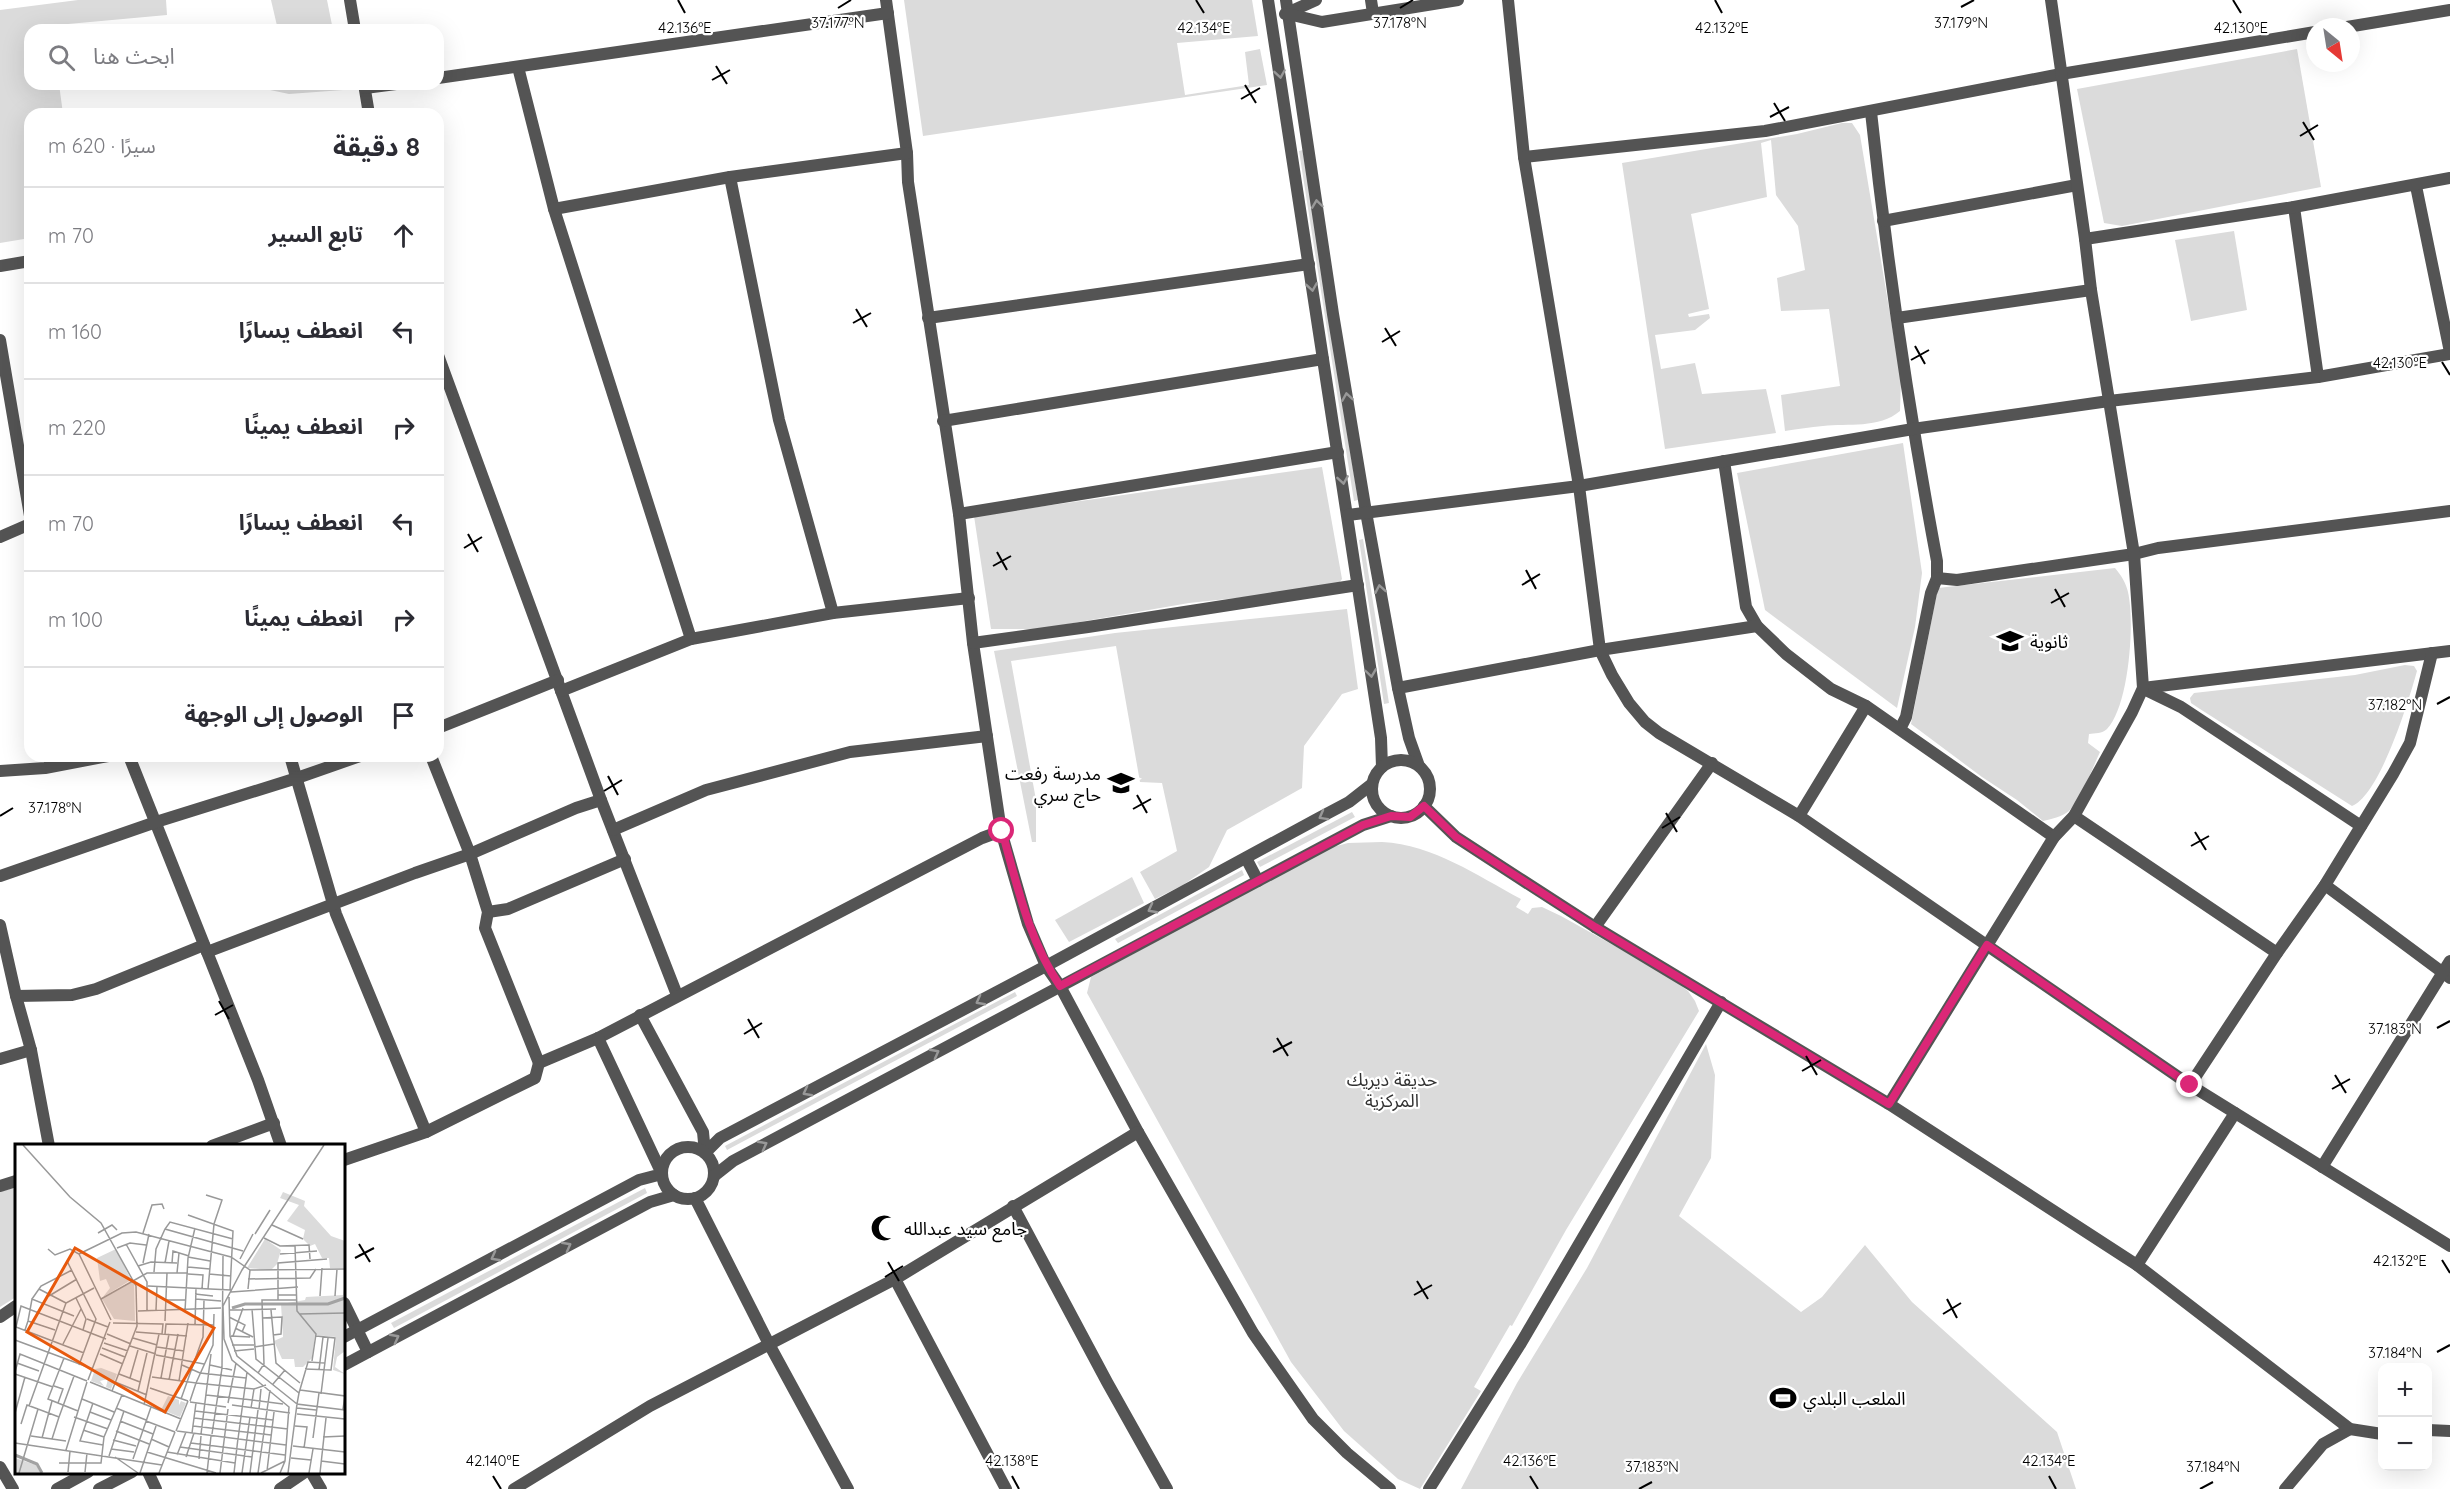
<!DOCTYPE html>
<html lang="ar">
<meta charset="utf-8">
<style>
:root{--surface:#fff;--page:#f2f2f3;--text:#2b2b33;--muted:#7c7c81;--line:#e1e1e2}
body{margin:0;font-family:Quicksand,"Noto Sans Arabic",sans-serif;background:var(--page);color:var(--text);direction:rtl}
.controls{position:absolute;right:18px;bottom:18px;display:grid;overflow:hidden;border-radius:12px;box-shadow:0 6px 24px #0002}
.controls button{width:54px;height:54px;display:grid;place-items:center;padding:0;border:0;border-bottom:2px solid var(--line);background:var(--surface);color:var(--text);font:30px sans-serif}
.compass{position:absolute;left:2306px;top:18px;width:54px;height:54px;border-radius:50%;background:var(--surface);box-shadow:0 6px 24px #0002;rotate:150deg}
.stop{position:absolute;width:18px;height:18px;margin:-14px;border:4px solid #db2777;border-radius:50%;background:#fff}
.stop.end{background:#db2777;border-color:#fff;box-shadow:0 2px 6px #0008}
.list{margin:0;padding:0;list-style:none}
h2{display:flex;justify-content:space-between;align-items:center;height:78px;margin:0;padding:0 24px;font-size:26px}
h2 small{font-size:20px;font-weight:400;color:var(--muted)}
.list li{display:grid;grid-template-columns:39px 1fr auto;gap:18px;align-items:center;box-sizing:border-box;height:96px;padding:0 24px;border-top:2px solid var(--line)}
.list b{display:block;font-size:22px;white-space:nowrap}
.list em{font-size:20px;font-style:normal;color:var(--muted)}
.icon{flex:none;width:33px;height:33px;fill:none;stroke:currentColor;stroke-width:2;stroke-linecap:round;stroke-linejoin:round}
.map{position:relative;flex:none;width:2450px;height:1489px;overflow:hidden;direction:ltr}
.search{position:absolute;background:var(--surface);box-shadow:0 6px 24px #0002;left:24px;top:24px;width:420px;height:66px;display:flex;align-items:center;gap:15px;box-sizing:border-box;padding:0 21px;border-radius:18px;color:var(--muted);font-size:22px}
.panel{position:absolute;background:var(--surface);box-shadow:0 6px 24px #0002;left:24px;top:108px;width:420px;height:654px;border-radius:18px;direction:rtl}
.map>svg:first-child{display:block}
.green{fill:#dbdbdb}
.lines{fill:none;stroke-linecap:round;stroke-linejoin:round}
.street{stroke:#545454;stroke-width:12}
.oneway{stroke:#989898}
.route{stroke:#db2777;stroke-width:8}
.ticks{fill:none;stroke:#000;stroke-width:2}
.labels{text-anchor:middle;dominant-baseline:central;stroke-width:4.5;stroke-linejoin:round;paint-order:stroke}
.poi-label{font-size:18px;fill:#000;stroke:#fff;text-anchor:start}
.park-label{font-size:18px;fill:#323232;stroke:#fff}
.inset-river{fill:none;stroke:#a2a2a2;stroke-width:3}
.inset-road{fill:none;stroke:#999;stroke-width:1.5}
.view{fill:#e8590c;fill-opacity:0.15;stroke:#e8590c;stroke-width:3}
.inset-edge{fill:none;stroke:#000;stroke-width:3}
.ticks-label{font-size:15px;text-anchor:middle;fill:#000;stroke:#fff;stroke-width:4.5;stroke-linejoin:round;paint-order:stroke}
</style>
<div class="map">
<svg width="2450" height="1489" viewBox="0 0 2450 1489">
<rect width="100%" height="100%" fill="#fff"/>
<!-- green -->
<g class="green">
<path d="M78,0H166L167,15L68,24V30H30V84H59L63,114H30V238L0,243V10Z"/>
<path d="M271,0H327L333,30H278Z"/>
<path d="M904,0H1252L1258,36L1177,43L1185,95L1249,85L1245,52L1260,49L1267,85L923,136Z"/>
<path d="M2297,49L2321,187L2122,226L2104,223L2077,89Z"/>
<path d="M242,84H342L343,90L289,94L256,87L243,89Z"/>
<path d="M1842,123H1852L1860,135L1901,380L1900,411C1879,429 1848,423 1823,426C1810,427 1798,429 1785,431L1781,395L1840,386L1829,309L1781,311L1777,278L1805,270L1798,226L1776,195L1771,140L1761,143L1767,197L1691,214L1709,309L1688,314L1689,317L1709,314L1710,318L1695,330L1655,335L1661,369L1695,363L1702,394L1766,389L1776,433L1665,449L1622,163L1797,134Z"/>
<path d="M1303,150L1358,500L1354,501L1299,151Z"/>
<path d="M2234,231L2247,310L2191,321L2175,240Z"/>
<path d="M1903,443L1922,573L1915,627L1897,708L1765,610L1737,473Z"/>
<path d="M1322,467L1342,579L1339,583L1284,593L1189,603L1039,629H991L974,516Z"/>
<path d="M1363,539L1389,703L1384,704L1359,540Z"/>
<path d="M2115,568C2121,575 2126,583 2128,592C2135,623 2129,706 2107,729C2102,734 2095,733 2089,734L2088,743L2100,752C2092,769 2082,797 2069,811C2062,817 2051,819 2043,821L2017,800L1982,777L1911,724L1938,588Z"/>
<path d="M1347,609L1358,689L1342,694L1304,746L1302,788L1227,830L1209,867L1183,885L1155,899L1140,872L1177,851L1162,783L1140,782L1116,646L1011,661L1036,800V842H1032L994,651L1115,633Z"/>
<path d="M2405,665L2414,666L2417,671C2409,700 2380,795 2352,806L2200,709L2191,703L2190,698L2194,693L2355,675Z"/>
<path d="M1352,812L1355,817L1260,867L1257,862Z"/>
<path d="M1382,842C1434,845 1476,875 1521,899L1516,907L1528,914L1532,908L1542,907L1561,916L1667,975L1688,991L1695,1001L1699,1011L1566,1230L1512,1326L1510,1325L1474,1387L1481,1391L1420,1489L1398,1479L1344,1431L1291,1362L1087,993L1091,977L1325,849L1348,843Z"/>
<path d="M1242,870L1244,875L1118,943L1115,939Z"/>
<path d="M1132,877L1144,903L1069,942L1055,920Z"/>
<path d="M1015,992L1017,996L727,1150L725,1146Z"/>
<path d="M1706,1044L1715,1075L1711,1158L1679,1216L1801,1312L1822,1297L1865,1245L1912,1302L2057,1432L2076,1489H1461L1517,1383L1587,1268Z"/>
<path d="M16,1187V1297L0,1307V1192Z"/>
<path d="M645,1188L647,1193L394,1328L391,1323Z"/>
</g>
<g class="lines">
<!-- street -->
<g class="street">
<path d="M350,0L355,30"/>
<path d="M886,0L907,153L908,182L959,514L973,643L1001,831L1028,924L1046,966L1060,986L1138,1132L1253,1333L1313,1419L1347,1453L1390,1489"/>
<path d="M1268,0L1381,738L1382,767"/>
<path d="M1286,0L1333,314L1366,512L1398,688L1409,738L1419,766"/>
<path d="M1371,0L1373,13"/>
<path d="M1508,0L1524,157L1579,486L1600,650L1612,675L1629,703L1645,722L1659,733L1799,816L2190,1085L2450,1246"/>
<path d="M1285,14L1316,0"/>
<path d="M1288,14L1322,22L1458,0"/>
<path d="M2347,27L2450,10"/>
<path d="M518,67L554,209L691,639"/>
<path d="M438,78L888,13"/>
<path d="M364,84L369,114"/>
<path d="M365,88L396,84"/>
<path d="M1871,112C1887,263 1909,412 1937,561V578L1931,593L1906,717L1900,729"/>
<path d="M1524,157L1765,131L2061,74L2315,32"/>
<path d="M730,177L779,420L833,613"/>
<path d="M2416,186L2450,352"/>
<path d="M2294,207L2318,377"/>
<path d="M554,209L730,177L907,153"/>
<path d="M1883,221L2077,185"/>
<path d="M2085,239L2294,207L2450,178"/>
<path d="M0,266L30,261"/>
<path d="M928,318L1309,264"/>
<path d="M1897,318L2091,290"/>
<path d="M0,340L30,516"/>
<path d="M438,355L601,800L677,995"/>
<path d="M943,421L1323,359"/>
<path d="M1724,461L1746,607L1757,626L1786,654L1831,689L1866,706L2054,837"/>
<path d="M959,514L1338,452"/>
<path d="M1348,515L1579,486L1913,429L2109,401L2318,377L2450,354"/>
<path d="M0,537L30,524"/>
<path d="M1937,578L1957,580L2134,554L2158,548L2450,511"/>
<path d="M973,643L1088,627L1358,585"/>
<path d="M1398,688L1600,650L1757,626"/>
<path d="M2143,688L2450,651"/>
<path d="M2144,689L2181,707L2361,826"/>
<path d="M561,691L691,639L833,613L969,598"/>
<path d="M438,728L558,680"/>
<path d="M129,756L258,1080L281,1146"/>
<path d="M290,756L336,914L426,1132"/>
<path d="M431,756L470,854L488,912L485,928L539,1063"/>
<circle cx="1401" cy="789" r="29"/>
<path d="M0,771L45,768L108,756"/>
<path d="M1424,806L1456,837L1519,878L1595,927L1889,1104L2137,1265L2350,1429L2382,1434"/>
<path d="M1799,816L1866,706"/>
<path d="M2074,816L2277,953"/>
<path d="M613,830L706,790L850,752L987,736"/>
<path d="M1246,858L1258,881"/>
<path d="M0,876L156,822L297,778L360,756"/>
<path d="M2325,885L2450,978"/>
<path d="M488,912L508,909L625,859"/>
<path d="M0,925L16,996L31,1050L49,1146"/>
<path d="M1595,927L1712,763"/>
<path d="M207,952L415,873L470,854L576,808L601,800"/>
<path d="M16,996L72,995L96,989L204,945"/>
<path d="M640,1015L703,1132L705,1153L720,1138L1046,966L1317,819L1349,802L1372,784"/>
<path d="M0,1059L31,1050"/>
<path d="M2190,1085L2277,953L2325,885L2393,774L2410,743L2432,653"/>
<path d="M1889,1104L2054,837L2074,816L2132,712L2143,688L2134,554L2091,290L2085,239L2051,0"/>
<path d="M212,1146L274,1123"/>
<circle cx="688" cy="1173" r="26"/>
<path d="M344,1160L426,1132L535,1078L539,1063L598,1038L982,838L1001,831"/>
<path d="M2322,1167L2450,961"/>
<path d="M714,1176L733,1161L1363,825L1391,816"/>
<path d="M0,1186L16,1181"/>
<path d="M695,1198L769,1344L848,1489"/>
<path d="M1013,1206L1107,1382L1167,1489"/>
<path d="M2137,1265L2235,1113"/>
<path d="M895,1279L1006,1489"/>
<path d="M344,1303L368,1352"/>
<path d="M0,1317L16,1306"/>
<path d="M344,1337L639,1180L662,1174L598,1038"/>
<path d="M344,1365L650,1202L674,1195"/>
<path d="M2428,1430L2450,1431"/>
<path d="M0,1467L13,1489"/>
<path d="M148,1472L156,1489"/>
<path d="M311,1472L321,1489"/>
<path d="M57,1489L88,1472"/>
<path d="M99,1489L132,1472"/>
<path d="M280,1489L305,1472"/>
<path d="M514,1489L650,1406L895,1279L1138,1132"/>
<path d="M1429,1489L1521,1343L1721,1002"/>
<path d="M2285,1489L2323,1444L2350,1429"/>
</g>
</g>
<!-- one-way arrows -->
<defs><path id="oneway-chevron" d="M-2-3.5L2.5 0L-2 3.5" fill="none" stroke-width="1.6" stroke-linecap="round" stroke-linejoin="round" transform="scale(1.5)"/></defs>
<g class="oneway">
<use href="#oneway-chevron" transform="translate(1280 74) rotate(81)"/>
<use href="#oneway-chevron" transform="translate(1317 204) rotate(-98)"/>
<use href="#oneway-chevron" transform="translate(1312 287) rotate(81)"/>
<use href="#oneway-chevron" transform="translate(1347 397) rotate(-99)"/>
<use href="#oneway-chevron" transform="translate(1343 480) rotate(81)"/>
<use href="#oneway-chevron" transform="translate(1380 589) rotate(-100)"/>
<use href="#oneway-chevron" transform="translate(1371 673) rotate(82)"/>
<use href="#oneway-chevron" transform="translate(1323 816) rotate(151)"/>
<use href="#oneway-chevron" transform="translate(1152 909) rotate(152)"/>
<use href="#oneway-chevron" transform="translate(980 1001) rotate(152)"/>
<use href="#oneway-chevron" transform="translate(935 1053) rotate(-28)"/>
<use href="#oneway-chevron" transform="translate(807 1092) rotate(152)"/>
<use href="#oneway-chevron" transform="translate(763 1145) rotate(-28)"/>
<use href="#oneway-chevron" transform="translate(567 1246) rotate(-28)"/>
<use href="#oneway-chevron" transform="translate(495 1257) rotate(152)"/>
<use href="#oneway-chevron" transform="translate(395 1338) rotate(-28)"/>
</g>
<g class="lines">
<!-- route -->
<path class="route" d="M1002,831C1017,884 1028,939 1060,986L1363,825L1391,816L1410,817L1424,806L1456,837L1519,878L1595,927L1889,1104L1987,945L2190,1085"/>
</g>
<!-- ticks -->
<path class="ticks" d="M678,0L685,13M1196,0L1204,13M1715,0L1722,13M2233,0L2241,13M1961,7L1974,0M838,8L851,0M1400,8L1413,0M716,66L727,84M712,80L730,70M1245,85L1256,103M1241,99L1260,88M1774,103L1785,121M1770,117L1789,107M2303,122L2314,140M2300,136L2318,125M856,309L867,327M853,323L871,313M1385,328L1396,346M1382,342L1400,331M1915,346L1925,364M1911,360L1929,350M2442,362L2450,375M468,534L478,552M464,548L482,537M997,552L1007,570M993,566L1011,556M1526,570L1536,589M1522,585L1540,574M2055,589L2065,607M2051,603L2069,593M2437,704L2450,697M608,776L618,795M604,791L622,780M1137,795L1147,813M1133,809L1151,799M1666,813L1677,832M0,816L13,808M1662,828L1680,817M2195,832L2206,850M2191,846L2209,836M219,1001L229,1019M215,1015L233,1005M748,1019L759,1038M2437,1028L2450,1021M744,1034L762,1023M1277,1038L1288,1056M1273,1052L1292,1042M1806,1056L1817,1075M1802,1071L1821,1060M2335,1075L2346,1093M2332,1089L2350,1079M359,1244L370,1262M355,1258L374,1248M2442,1260L2450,1273M888,1262L899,1281M885,1277L903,1266M1417,1281L1428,1299M1414,1295L1432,1285M1947,1299L1957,1318M1943,1314L1961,1303M2437,1352L2450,1345M493,1476L501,1489M1012,1476L1019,1489M1530,1476L1538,1489M2049,1476L2056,1489M1639,1489L1652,1482M2200,1489L2213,1482"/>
<!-- icons -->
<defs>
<g id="school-bare" transform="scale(2.07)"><path d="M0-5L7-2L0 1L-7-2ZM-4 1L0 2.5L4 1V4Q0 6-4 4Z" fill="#000" stroke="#fff" stroke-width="2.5" paint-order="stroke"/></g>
<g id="mosque-bare" transform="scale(2.07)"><path d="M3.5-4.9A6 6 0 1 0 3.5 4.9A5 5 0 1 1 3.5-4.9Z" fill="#000" stroke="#fff" stroke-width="2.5" paint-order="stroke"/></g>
<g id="stadium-bare" transform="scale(2.07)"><path d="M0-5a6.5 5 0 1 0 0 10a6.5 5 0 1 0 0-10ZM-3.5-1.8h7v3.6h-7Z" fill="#000" stroke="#fff" stroke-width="2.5" paint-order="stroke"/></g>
</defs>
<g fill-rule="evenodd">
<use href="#school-bare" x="2010" y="641"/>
<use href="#school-bare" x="1121" y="783"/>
<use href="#mosque-bare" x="884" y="1228"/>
<use href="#stadium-bare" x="1783" y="1398"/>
</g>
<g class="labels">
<!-- poi labels -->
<g class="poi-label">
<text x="2030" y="641">ثانوية</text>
<text x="1101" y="773" text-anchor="end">مدرسة رفعت<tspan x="1101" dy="21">حاج سري</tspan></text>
<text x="904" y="1228">جامع سيد عبدالله</text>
<text x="1803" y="1398">الملعب البلدي</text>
</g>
<!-- park labels -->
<g class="park-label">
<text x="1392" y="1079">حديقة ديريك<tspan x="1392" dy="21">المركزية</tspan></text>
</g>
</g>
<!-- overview -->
<g transform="translate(15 1144)">
<rect width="330" height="330" fill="#fff"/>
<path d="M268,48L290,57L289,62L316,92L330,97V124H315L314,114H307L300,100L295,102L288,95L290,86L272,77L284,61L265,54ZM250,95L266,106L262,120L256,126L232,124ZM101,105L116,136L88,153L95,144L91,135L85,137L82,114ZM119,137L120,177L99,175L87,155ZM330,139V207L322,213L320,223L330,230L318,226L321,193L300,191L297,214L288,223H280L279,215H267L259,197L268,193L266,160L290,156L291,153L328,151ZM81,222L102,230L96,245L91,243L93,235L85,237L89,242L76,237L80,225L86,224ZM153,252L164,256V261L166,257L171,259L165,273L140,263L147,264ZM0,314L21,321L26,329H0Z" fill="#dbdbdb"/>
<path class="inset-river" d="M217,164L230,160H313L330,154M0,311L22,320L27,329"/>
<path class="inset-road" d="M8,1L55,53L86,79L121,142L122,182L97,247M191,51L207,56L199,80L193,145M173,71L218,87L215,146M257,81L288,95M83,89L97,81L102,86M128,89L137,61L147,60L149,65M240,90L255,66M249,94L265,102L294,101L295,115M218,95L155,78L150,85L228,107M111,100L132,138V167M280,101L282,167L301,190L297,217M102,104L115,99L131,101M33,105L40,111L55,105L64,110L96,176M64,110L107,89L121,88L216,113L235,126L330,125M265,110L302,107M173,113L195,117M225,115L238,90M52,117L81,175L64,221M128,119L134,90M150,119L154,97M157,119L158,107L174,112M123,122L136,118L162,119M173,123L195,125M139,128L141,105L150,85M162,129L164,109M173,130L188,131L187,145M194,130L216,132M233,135L295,134L301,125M133,142L216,146M24,145L51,159M233,145L235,126M216,148L283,143M180,150L198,152M263,151H282M34,152L62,135M305,152L307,124M320,152L322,125M214,153L215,192L222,212L282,260L273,329M61,154L71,175L68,186M17,155L26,142L57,126M86,155L132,129H173M180,155L206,157M151,156H170M263,156V119L312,115M237,165L241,215L284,249L282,260L330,266M141,166L142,142M214,166L261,165M256,166L261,219L285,239M123,167L206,164M170,167L173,114L180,84M284,170L330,169M214,173L230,181L227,188M247,174L267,173L266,190L258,191M72,175L93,183M13,177L17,155L59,172M150,177L152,129M98,179L148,180L147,190M180,181L181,144M220,184L238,193M10,186L13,177L40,186M121,188L172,192M92,190L116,200M150,190L151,180L198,181M216,192L235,193M218,192L228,164M118,194L142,201M0,196L78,225M89,199L113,207M48,200L66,165M217,201H239M115,202L141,210M142,203L169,207M239,203L259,200M87,204L110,213M219,207L239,205M69,209L1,183L6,162L91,195M85,210L108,220M141,211L189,220M49,214L33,255L63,267M2,219L24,227M167,221L185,229L231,234M195,221L217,226M290,225L316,226L320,194L301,192M304,226L308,193M0,228L5,210L72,237M243,229L249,220L247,156H282M0,230L38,243M104,230L125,238M137,233L181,239L198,201L199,170M115,234L123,206M146,234L154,190M73,236L95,178M154,236L163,190M164,237L173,179M75,238L166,275M100,238L132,251M181,239L239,245L251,241M258,240L270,226M39,242L48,245L43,259M135,244L173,257M285,246L330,252L328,265M123,247L132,209M284,249L293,218L310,219M306,250L313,194M191,251L228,255M67,255L99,268M166,255L188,193L189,156M229,255L268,260M175,257L181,239M175,258L211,263M78,259L65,297L88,301M213,259L221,219M129,261L144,190M217,261L275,269M14,262L51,159L79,144M101,264L131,276M236,264L239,245M282,264L301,266M244,265L246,245M252,266L255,246M180,267L258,276M75,268L96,276M0,269L10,233M282,270L330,275M59,273L93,285M179,274L273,285M105,277L138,290M131,277L160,288M6,280L12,261L23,265M178,282L256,291M280,282L292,283L289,304M68,286L89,293M101,287L134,300M161,287L173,257M162,287L271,301M177,289L181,259M186,290L196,210M197,290L207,224L208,112M16,292L51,297M308,293L330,292M27,294L37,257M298,294L304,249M37,295L44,273M136,295L154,303M223,295L232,228M98,296L121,302M0,299L147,321M176,299L270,311M278,302L330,308M165,303L237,313M96,305L119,308M51,306L72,238M132,308L201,329M152,308L220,319M162,311L171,288M94,312L109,267M100,313L123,329M171,313L179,289M276,314L296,316M118,315L136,263M184,315L186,292M306,317L330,320M44,319H86L89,293L107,251M252,327L259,268M53,328L55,307M70,328L72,309M4,329L23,265L44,273L59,232M125,329L141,282M144,329L160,288M192,329L196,292M205,329L213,265M219,329L223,294M227,329L235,273M235,329L243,266M243,329L252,267M246,329L270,317M265,329L270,317L274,263L217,216L209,195L208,162L227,126L309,1M294,329L298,305M305,329L311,274"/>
<path class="view" d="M60,104L199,184L150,268L12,188Z"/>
<rect width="330" height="330" class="inset-edge"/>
</g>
<g class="ticks-label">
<text x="838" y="28">37.177°N</text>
<text x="1400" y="28">37.178°N</text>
<text x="1961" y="28">37.179°N</text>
<text x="685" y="33">42.136°E</text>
<text x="1204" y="33">42.134°E</text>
<text x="2241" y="33">42.130°E</text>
<text x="1722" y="33">42.132°E</text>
<text x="2400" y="368">42.130°E</text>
<text x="2395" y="710">37.182°N</text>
<text x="55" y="813">37.178°N</text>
<text x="2395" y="1034">37.183°N</text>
<text x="2400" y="1266">42.132°E</text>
<text x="2395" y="1358">37.184°N</text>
<text x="493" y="1466">42.140°E</text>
<text x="1012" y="1466">42.138°E</text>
<text x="1530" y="1466">42.136°E</text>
<text x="2049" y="1466">42.134°E</text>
<text x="1652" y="1472">37.183°N</text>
<text x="2213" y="1472">37.184°N</text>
</g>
</svg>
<div class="controls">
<button>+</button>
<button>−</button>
</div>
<svg class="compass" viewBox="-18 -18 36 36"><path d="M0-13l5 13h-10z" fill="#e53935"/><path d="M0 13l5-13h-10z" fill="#7c7c81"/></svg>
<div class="stop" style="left:1002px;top:831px"></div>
<div class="stop end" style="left:2190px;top:1085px"></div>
<div class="search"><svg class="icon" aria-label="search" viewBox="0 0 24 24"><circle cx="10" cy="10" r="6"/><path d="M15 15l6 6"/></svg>ابحث هنا</div>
<section class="panel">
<h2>8 دقيقة<small>سيرًا · 620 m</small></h2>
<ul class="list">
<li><svg class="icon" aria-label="ahead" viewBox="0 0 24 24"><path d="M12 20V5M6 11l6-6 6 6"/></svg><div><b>تابع السير</b></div><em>70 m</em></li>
<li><svg class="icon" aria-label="left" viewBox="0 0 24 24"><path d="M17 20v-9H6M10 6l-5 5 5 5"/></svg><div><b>انعطف يسارًا</b></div><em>160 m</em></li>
<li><svg class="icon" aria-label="right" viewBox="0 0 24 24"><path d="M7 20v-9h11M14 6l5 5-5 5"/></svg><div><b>انعطف يمينًا</b></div><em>220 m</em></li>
<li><svg class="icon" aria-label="left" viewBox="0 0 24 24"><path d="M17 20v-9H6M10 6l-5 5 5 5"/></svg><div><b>انعطف يسارًا</b></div><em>70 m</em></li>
<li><svg class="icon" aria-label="right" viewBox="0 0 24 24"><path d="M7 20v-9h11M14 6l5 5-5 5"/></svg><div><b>انعطف يمينًا</b></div><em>100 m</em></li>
<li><svg class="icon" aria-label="arrive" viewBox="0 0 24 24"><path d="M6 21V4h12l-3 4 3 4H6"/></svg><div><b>الوصول إلى الوجهة</b></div></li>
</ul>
</section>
</div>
